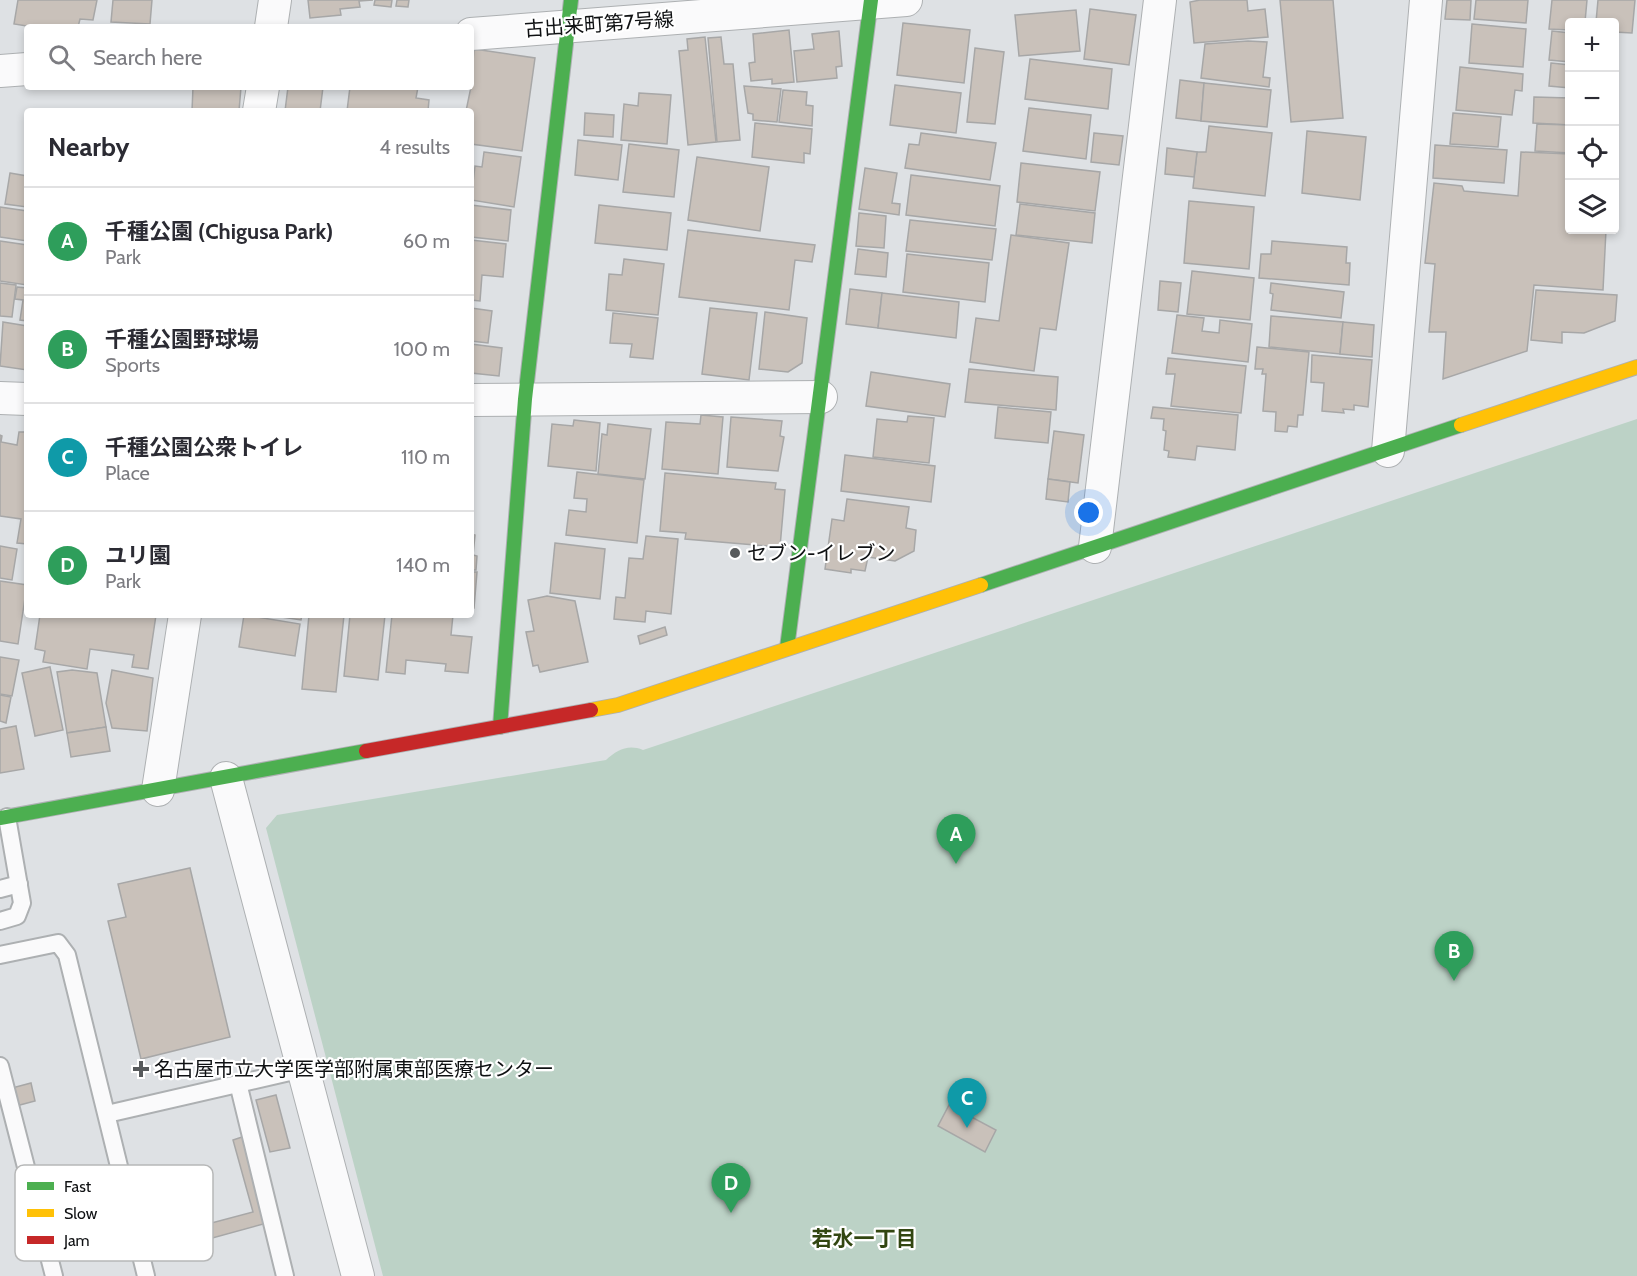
<!DOCTYPE html>
<meta charset="utf-8">
<style>
:root{--surface:#fff;--page:#f7f7f7;--text:#2b2b33;--muted:#7c7c81;--line:#e1e1e2;--accent:#575a5c}
body{margin:0;font-family:Cabin,"Noto Sans JP",sans-serif;background:var(--page);color:var(--text)}
.controls{position:absolute;right:18px;top:18px;display:grid;overflow:hidden;border-radius:6px;box-shadow:0 3px 9px #0003}
.controls button{width:54px;height:54px;display:grid;place-items:center;padding:0;border:0;border-bottom:2px solid var(--line);background:var(--surface);color:var(--text);font:30px sans-serif}
.you{position:absolute;left:1089px;top:513px;width:21px;height:21px;margin:-15px;border:4px solid #fff;border-radius:50%;background:#1a73e8;box-shadow:0 0 0 9px #1a73e833}
.badge{display:grid;place-items:center;width:39px;height:39px;border-radius:50%;background:var(--accent);color:#fff;font-size:20px;font-weight:700}
.pin{position:absolute;translate:-50% -50px;filter:drop-shadow(0 2px 3px #0008)}
.pin::after{content:'';position:absolute;top:32px;width:21px;height:18px;background:inherit;clip-path:polygon(0 0,100% 0,50% 100%)}
.list{margin:0;padding:0;list-style:none}
h2{display:flex;justify-content:space-between;align-items:center;height:78px;margin:0;padding:0 24px;font-size:26px}
h2 small{font-size:20px;font-weight:400;color:var(--muted)}
.list li{display:grid;grid-template-columns:39px 1fr auto;gap:18px;align-items:center;box-sizing:border-box;height:108px;padding:0 24px;border-top:2px solid var(--line)}
.list b{display:block;font-size:22px;white-space:nowrap}
.list p{margin:0;font-size:20px;white-space:nowrap;color:var(--muted)}
.list em{font-size:20px;font-style:normal;color:var(--muted)}
.icon{flex:none;width:33px;height:33px;fill:none;stroke:currentColor;stroke-width:2;stroke-linecap:round;stroke-linejoin:round}
.map{position:relative;flex:none;width:1637px;height:1276px;overflow:hidden}
.search{position:absolute;background:var(--surface);box-shadow:0 3px 9px #0003;left:24px;top:24px;width:450px;height:66px;display:flex;align-items:center;gap:15px;box-sizing:border-box;padding:0 21px;border-radius:6px;color:var(--muted);font-size:22px}
.panel{position:absolute;background:var(--surface);box-shadow:0 3px 9px #0003;left:24px;top:108px;width:450px;height:510px;border-radius:6px}
.map>svg:first-child{display:block}
.green{fill:#bcd2c6}
.building{fill:#c9c1ba;stroke:#a7a7a7;stroke-width:1.5}
.lines{fill:none;stroke-linecap:round;stroke-linejoin:round}
.lane-casing{stroke:#adb0b2;stroke-width:20}
.street-casing{stroke:#adb0b2;stroke-width:34}
.fast-casing{stroke:#adb0b2;stroke-width:16}
.slow-casing{stroke:#adb0b2;stroke-width:16}
.jam-casing{stroke:#adb0b2;stroke-width:16}
.lane{stroke:#fafafb;stroke-width:16}
.street{stroke:#fafafb;stroke-width:32}
.fast{stroke:#4caf50;stroke-width:14}
.slow{stroke:#ffc107;stroke-width:14}
.jam{stroke:#c62828;stroke-width:14}
.poi-dot{fill:#575a5c;stroke:#fff;stroke-width:2}
.labels{text-anchor:middle;dominant-baseline:central;stroke-width:4.5;stroke-linejoin:round;paint-order:stroke}
.street-label{font-size:20px;fill:#0f1113;stroke:#fff}
.poi-label{font-size:20px;fill:#0f1113;stroke:#fff;text-anchor:start}
.neighbourhood-label{font-size:21px;font-weight:bold;fill:#324611;stroke:#fff}
.key{fill:#fff;stroke:#b7b8b8;stroke-width:1.5}
.key-label{font-size:16px;fill:#0f1113}
</style>
<div class="map">
<svg width="1637" height="1276" viewBox="0 0 1637 1276">
<rect width="100%" height="100%" fill="#dee1e4"/>
<!-- green -->
<path class="green" d="M1637,419V1276H383L266,828L277,815L606,760C617,750 628,744 643,750Z"/>
<!-- building -->
<g class="building">
<path d="M18,0H97L93,20L80,19L78,27H33L14,24Z"/>
<path d="M113,0H152L150,24L111,22Z"/>
<path d="M308,0H373L359,1L360,7L340,9L341,15L310,18Z"/>
<path d="M375,0H392L391,7L374,5Z"/>
<path d="M397,0H409L408,7L396,6Z"/>
<path d="M1200,0H1247L1248,11L1265,9L1268,37L1194,43L1190,2Z"/>
<path d="M1280,0H1333L1343,118L1291,122Z"/>
<path d="M1447,0H1471L1470,20L1445,19Z"/>
<path d="M1476,0H1528L1526,23L1474,19Z"/>
<path d="M1552,0H1587L1585,22H1570V30L1549,29Z"/>
<path d="M1598,0H1635L1632,33L1614,32V22H1596Z"/>
<path d="M1090,9L1136,15L1129,65L1084,59Z"/>
<path d="M1076,10L1080,51L1019,56L1015,15Z"/>
<path d="M903,23L970,30L964,83L897,75Z"/>
<path d="M1472,24L1526,29L1523,67L1469,63Z"/>
<path d="M789,30L794,82L772,84V79L751,81L749,63L755,62L753,34Z"/>
<path d="M839,31L842,66L836,67L837,78L797,82L794,51L814,49L812,34Z"/>
<path d="M1552,31L1570,33V62L1549,60Z"/>
<path d="M705,37L716,142L688,145L679,51L688,50L687,39Z"/>
<path d="M721,37L724,64H733L740,140L717,142L708,38Z"/>
<path d="M1248,41L1267,42L1263,77L1270,78L1269,87L1201,78L1205,44Z"/>
<path d="M975,48L1004,52L995,124L967,122Z"/>
<path d="M474,49L535,58L522,151L471,144V111H466L471,87Z"/>
<path d="M1030,59L1112,69L1108,109L1025,99Z"/>
<path d="M1551,63L1570,65V88L1549,86Z"/>
<path d="M1460,67L1523,74L1522,91L1515,90L1512,115L1456,110Z"/>
<path d="M1180,80L1204,83L1201,121L1176,118Z"/>
<path d="M1204,83L1271,90L1267,127L1201,121Z"/>
<path d="M895,85L961,93L956,133L890,125Z"/>
<path d="M744,86L781,89L777,122L753,120V114L748,113Z"/>
<path d="M193,87H241L239,111H192Z"/>
<path d="M288,87H323L320,111H285Z"/>
<path d="M350,87H418L416,98L429,100L428,111H347Z"/>
<path d="M783,90L807,92L806,105L813,106L812,126L779,122Z"/>
<path d="M639,93L671,95L667,144L621,140L624,104L638,106Z"/>
<path d="M1534,97L1570,98V125L1533,123Z"/>
<path d="M1029,108L1091,115L1086,159L1023,151Z"/>
<path d="M585,113L614,115L613,137L584,135Z"/>
<path d="M1453,113L1501,117L1498,147L1450,144Z"/>
<path d="M755,123L812,129L810,154L804,153V163L752,157Z"/>
<path d="M1537,124L1570,125V153L1535,151Z"/>
<path d="M1209,126L1272,133L1265,196L1193,188L1197,152H1206Z"/>
<path d="M1307,131L1366,137L1360,200L1302,193Z"/>
<path d="M921,133L996,143L990,180L905,168L909,144L919,145Z"/>
<path d="M1094,133L1123,136L1119,165L1091,162Z"/>
<path d="M578,140L622,145L618,180L575,175Z"/>
<path d="M629,144L679,150L674,197L623,192Z"/>
<path d="M1435,145L1507,150L1504,183L1433,178Z"/>
<path d="M1167,148L1197,152L1194,177L1165,174Z"/>
<path d="M484,152L521,157L514,207L471,200L475,166L482,167Z"/>
<path d="M1521,152L1570,154V230H1606L1603,290L1534,285L1527,351L1443,379L1446,332H1429L1435,264L1425,263L1434,183L1462,186L1464,191L1518,196Z"/>
<path d="M697,157L769,167L760,231L688,220Z"/>
<path d="M1021,163L1100,172L1095,211L1017,202Z"/>
<path d="M865,168L897,173L892,203L900,204L899,215L859,209Z"/>
<path d="M10,173L27,176V207L5,204Z"/>
<path d="M911,175L1000,186L995,226L906,215Z"/>
<path d="M1189,201L1254,207L1249,269L1184,263Z"/>
<path d="M1020,204L1095,213L1092,243L1016,235Z"/>
<path d="M471,205L511,210L508,241L471,237Z"/>
<path d="M599,205L671,213L667,250L595,243Z"/>
<path d="M0,207L27,211V241L0,237Z"/>
<path d="M859,213L886,216L884,248L856,246Z"/>
<path d="M910,220L996,229L992,260L906,251Z"/>
<path d="M688,230L815,245L812,262L795,260L789,310L679,297Z"/>
<path d="M1011,235L1069,243L1056,330L1040,328L1034,371L970,362L976,318L999,321Z"/>
<path d="M471,240L506,244L503,277L482,275L480,301L471,300Z"/>
<path d="M0,241L27,245V285L0,281Z"/>
<path d="M1272,241L1347,247L1346,263H1350L1349,285L1259,278L1261,254H1271Z"/>
<path d="M858,249L888,253L886,277L855,274Z"/>
<path d="M907,254L989,263L985,302L903,292Z"/>
<path d="M624,259L664,264L658,315L606,310L609,274L622,275Z"/>
<path d="M1192,271L1254,278L1250,320L1187,314Z"/>
<path d="M1160,281L1181,283L1178,312L1158,310Z"/>
<path d="M0,283L16,285L12,317L0,316Z"/>
<path d="M1271,283L1344,292L1341,318L1271,310L1273,294L1270,293Z"/>
<path d="M17,287L27,288V321L20,320L23,300L15,299Z"/>
<path d="M850,289L882,293L878,328L846,324Z"/>
<path d="M1536,290L1617,295L1615,321L1584,333L1562,332V343L1531,340Z"/>
<path d="M882,293L959,302L956,338L878,328Z"/>
<path d="M471,308L492,311L488,343L471,341Z"/>
<path d="M710,308L757,313L749,380L702,374Z"/>
<path d="M765,312L807,318L802,363L788,372L759,369Z"/>
<path d="M613,313L658,318L653,359L630,357L632,344L610,343Z"/>
<path d="M1177,315L1204,318L1202,331L1219,333L1220,320L1252,324L1248,362L1172,353Z"/>
<path d="M1271,316L1343,322L1340,354L1269,347Z"/>
<path d="M3,322L27,326V370L0,366Z"/>
<path d="M1343,322L1374,325L1372,357L1340,354Z"/>
<path d="M471,344L502,348L499,376L471,373Z"/>
<path d="M1257,347L1309,352L1303,415H1298L1297,427L1288,426L1287,432L1275,431L1276,412L1263,411L1266,374H1262L1263,369H1255Z"/>
<path d="M1312,355L1372,360L1368,407L1354,405V410L1343,409L1344,413L1322,411L1324,383L1311,382Z"/>
<path d="M1168,358L1246,366L1241,413L1171,406L1175,374H1166Z"/>
<path d="M969,369L1058,377L1056,410L965,402Z"/>
<path d="M871,372L950,384L945,417L866,406Z"/>
<path d="M998,407L1051,412L1048,443L995,438Z"/>
<path d="M1153,407L1238,415L1235,450L1197,446L1195,460L1168,457L1169,451L1164,450L1166,431L1163,430L1164,419L1151,418Z"/>
<path d="M701,415L723,417L718,474L662,469L666,422L700,424Z"/>
<path d="M908,416L934,418L929,463L873,457L877,419L907,422Z"/>
<path d="M731,417L782,421L780,436L784,437L778,471L727,467Z"/>
<path d="M574,420L600,423L596,471L548,466L552,424L573,426Z"/>
<path d="M608,424L651,429L645,479L598,474L602,434L607,435Z"/>
<path d="M1054,431L1084,435L1078,483L1048,479Z"/>
<path d="M19,432H27V544L17,543L21,519L0,516V435L2,436L1,442L17,445Z"/>
<path d="M845,455L935,466L931,502L841,491Z"/>
<path d="M577,472L644,480L637,543L566,535L569,510L586,512L587,499L574,498Z"/>
<path d="M665,473L776,483L775,489L785,490L780,547L685,539L686,533L660,531Z"/>
<path d="M1048,479L1070,482L1068,502L1046,499Z"/>
<path d="M847,499L909,507L906,528L916,530L914,551L895,561L868,557L865,571L851,569V573L825,569L832,519L844,521Z"/>
<path d="M471,534L475,535L473,555L477,556L476,570H471Z"/>
<path d="M646,536L678,539L671,614L646,611L645,622L614,619L616,597L625,598L629,558L643,559Z"/>
<path d="M555,543L605,549L600,599L550,593Z"/>
<path d="M0,546L17,549L12,580L0,578Z"/>
<path d="M471,572H477L474,608H471Z"/>
<path d="M0,581L27,585L18,644L0,641Z"/>
<path d="M547,596L575,601L588,662L540,672L538,665L533,666L526,632L534,631L528,600Z"/>
<path d="M40,615H156L148,669L132,667L134,655L90,649L87,669L43,662L45,651L35,649Z"/>
<path d="M244,615L300,624L295,656L239,647Z"/>
<path d="M268,615H302L301,620Z"/>
<path d="M309,615H344L336,692L302,689Z"/>
<path d="M350,615H385L378,680L344,676Z"/>
<path d="M392,615H453L451,635L472,637L468,673L445,671L446,664L406,660L405,674L386,672Z"/>
<path d="M665,627L667,635L640,644L638,636Z"/>
<path d="M0,657L19,660L12,696L0,694Z"/>
<path d="M50,667L63,730L35,736L22,673Z"/>
<path d="M72,670L97,673L106,727L67,733L57,672Z"/>
<path d="M112,670L153,678L147,731L112,728L106,703Z"/>
<path d="M0,695L11,697L6,723L0,721Z"/>
<path d="M16,726L24,769L0,773V729Z"/>
<path d="M106,727L110,751L71,757L67,733Z"/>
<path d="M190,868L230,1037L141,1059L108,921L126,917L118,884Z"/>
<path d="M31,1083L35,1101L16,1106L12,1088Z"/>
<path d="M276,1095L290,1148L270,1152L256,1100Z"/>
<path d="M949,1105L996,1130L985,1152L938,1126Z"/>
<path d="M245,1136L267,1223L194,1243L197,1254L177,1259L170,1234L253,1212L233,1140Z"/>
</g>
<g class="lines">
<!-- lane casing -->
<g class="lane-casing">
<g id="lane">
<path d="M0,889L19,884"/>
<path d="M0,921L17,916L22,903L7,817"/>
<path d="M0,955L58,943L67,955L146,1276"/>
<path d="M0,1066L54,1276"/>
<path d="M238,1083L285,1276"/>
<path d="M107,1114L303,1069"/>
</g>
</g>
<!-- street casing -->
<g class="street-casing">
<g id="street">
<path d="M271,27L275,0"/>
<path d="M471,34L906,0"/>
<path d="M0,71L27,69"/>
<path d="M259,111L263,87"/>
<path d="M0,398L27,399"/>
<path d="M471,400L821,397"/>
<path d="M1388,451L1426,0"/>
<path d="M1095,547L1160,0"/>
<path d="M226,778L358,1276"/>
<path d="M158,790L185,615"/>
</g>
</g>
<!-- fast casing -->
<g class="fast-casing">
<g id="fast">
<path d="M981,585L1461,425"/>
<path d="M787,648L871,0"/>
<path d="M500,727L525,399L571,0"/>
<path d="M0,818L366,751"/>
</g>
</g>
<!-- slow casing -->
<g class="slow-casing">
<g id="slow">
<path d="M1461,425L1637,367"/>
<path d="M591,710L618,705L981,585"/>
</g>
</g>
<!-- jam casing -->
<g class="jam-casing">
<path id="jam" d="M366,751L591,710"/>
</g>
<!-- lane -->
<use href="#lane" class="lane"/>
<!-- street -->
<use href="#street" class="street"/>
<!-- fast -->
<use href="#fast" class="fast"/>
<!-- slow -->
<use href="#slow" class="slow"/>
<!-- jam -->
<use href="#jam" class="jam"/>
</g>
<!-- markers -->
<g class="poi-dot">
<circle cx="735" cy="553" r="6"/>
<path d="M138 1060h6v6h6v6h-6v6h-6v-6h-6v-6h6z"/>
</g>
<g class="labels">
<!-- street labels -->
<g class="street-label">
<text transform="translate(599 24) rotate(-4)">古出来町第7号線</text>
</g>
<!-- poi labels -->
<g class="poi-label">
<text x="747" y="553">セブン-イレブン</text>
<text x="154" y="1069">名古屋市立大学医学部附属東部医療センター</text>
</g>
<!-- neighbourhood labels -->
<g class="neighbourhood-label">
<text x="864" y="1238">若水一丁目</text>
</g>
</g>
<!-- legend -->
<rect x="15" y="1165" width="198" height="96" rx="9" class="key"/>
<rect x="27" y="1182" width="27" height="8" fill="#4caf50"/>
<rect x="27" y="1209" width="27" height="8" fill="#ffc107"/>
<rect x="27" y="1236" width="27" height="8" fill="#c62828"/>
<g class="key-label">
<text x="64" y="1192">Fast</text>
<text x="64" y="1219">Slow</text>
<text x="64" y="1246">Jam</text>
</g>
</svg>
<div class="controls">
<button>+</button>
<button>−</button>
<button><svg class="icon" aria-label="locate" viewBox="0 0 24 24"><circle cx="12" cy="12" r="6"/><path d="M12 2v4M12 18v4M2 12h4M18 12h4"/></svg></button>
<button><svg class="icon" aria-label="layers" viewBox="0 0 24 24"><path d="M12 4l9 5-9 5-9-5zM3 14l9 5 9-5"/></svg></button>
</div>
<div class="you"></div>
<div class="pin badge" style="left:956px;top:864px;background:#2e9e5b">A</div>
<div class="pin badge" style="left:1454px;top:981px;background:#2e9e5b">B</div>
<div class="pin badge" style="left:967px;top:1128px;background:#0f9aa8">C</div>
<div class="pin badge" style="left:731px;top:1213px;background:#2e9e5b">D</div>
<div class="search"><svg class="icon" aria-label="search" viewBox="0 0 24 24"><circle cx="10" cy="10" r="6"/><path d="M15 15l6 6"/></svg>Search here</div>
<section class="panel">
<h2>Nearby<small>4 results</small></h2>
<ul class="list">
<li><span class="badge" style="background:#2e9e5b">A</span><div><b>千種公園 (Chigusa Park)</b><p>Park</p></div><em>60 m</em></li>
<li><span class="badge" style="background:#2e9e5b">B</span><div><b>千種公園野球場</b><p>Sports</p></div><em>100 m</em></li>
<li><span class="badge" style="background:#0f9aa8">C</span><div><b>千種公園公衆トイレ</b><p>Place</p></div><em>110 m</em></li>
<li><span class="badge" style="background:#2e9e5b">D</span><div><b>ユリ園</b><p>Park</p></div><em>140 m</em></li>
</ul>
</section>
</div>
